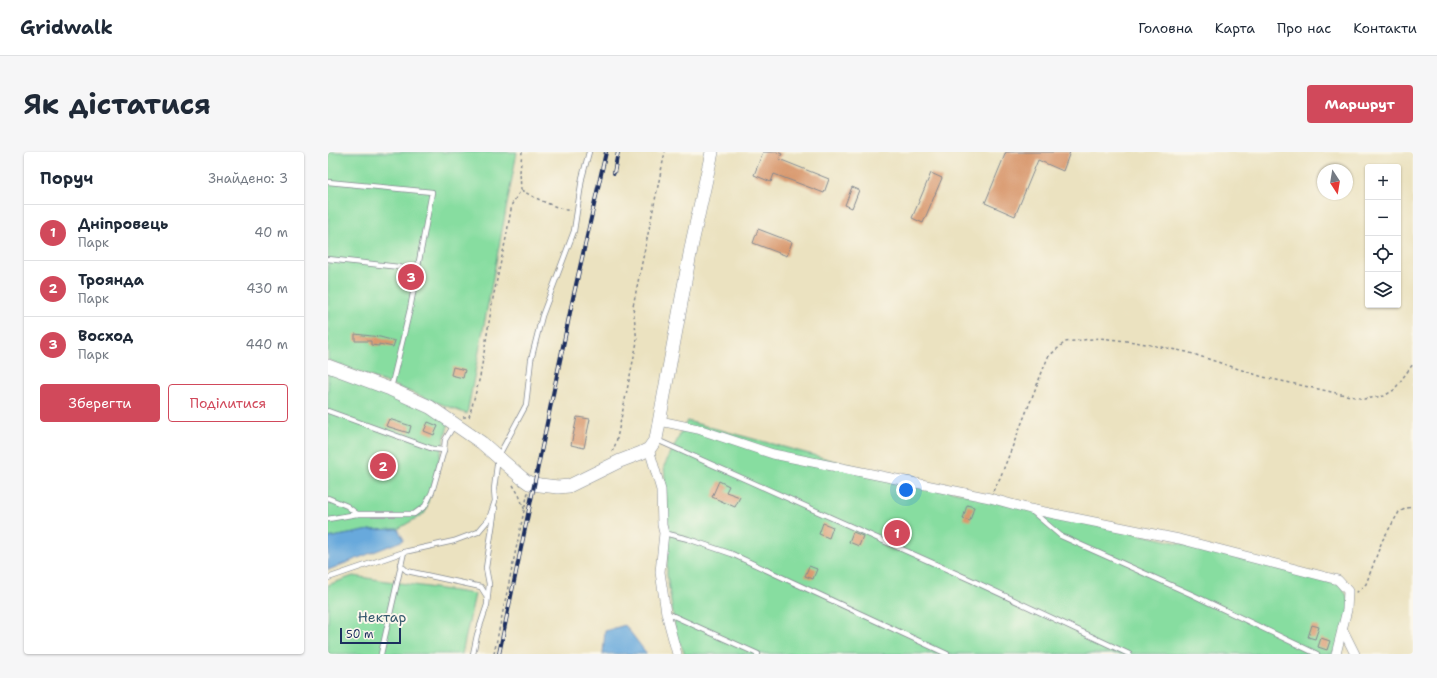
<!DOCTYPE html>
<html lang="uk">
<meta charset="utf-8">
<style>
:root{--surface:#fff;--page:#f6f6f7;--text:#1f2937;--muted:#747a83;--line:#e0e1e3;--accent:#d1495b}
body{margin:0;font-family:"Shantell Sans",sans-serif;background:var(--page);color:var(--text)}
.controls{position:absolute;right:12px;top:12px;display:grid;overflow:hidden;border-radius:4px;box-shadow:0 1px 3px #0004}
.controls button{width:36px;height:36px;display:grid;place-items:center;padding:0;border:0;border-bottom:1px solid var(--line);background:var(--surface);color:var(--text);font:20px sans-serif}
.compass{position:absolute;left:989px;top:12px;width:36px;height:36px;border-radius:50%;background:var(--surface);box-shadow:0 1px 3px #0004;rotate:168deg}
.scale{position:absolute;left:12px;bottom:10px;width:61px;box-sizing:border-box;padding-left:4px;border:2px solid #1b2f5e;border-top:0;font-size:11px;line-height:14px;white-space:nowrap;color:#1b2f5e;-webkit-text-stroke:3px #fbf7ec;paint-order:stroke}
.you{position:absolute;left:578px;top:338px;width:14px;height:14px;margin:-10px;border:3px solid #fff;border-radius:50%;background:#1a73e8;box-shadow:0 0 0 6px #1a73e833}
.badge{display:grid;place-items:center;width:26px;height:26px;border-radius:50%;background:var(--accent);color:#fff;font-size:13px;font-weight:700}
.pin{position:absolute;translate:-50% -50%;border:2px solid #fff;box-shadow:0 1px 4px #0006}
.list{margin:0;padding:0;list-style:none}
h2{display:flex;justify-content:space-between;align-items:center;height:52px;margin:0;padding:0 16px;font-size:17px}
h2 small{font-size:13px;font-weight:400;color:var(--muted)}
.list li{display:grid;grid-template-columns:26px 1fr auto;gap:12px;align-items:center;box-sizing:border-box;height:56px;padding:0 16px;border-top:1px solid var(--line)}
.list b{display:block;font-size:15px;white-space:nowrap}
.list p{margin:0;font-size:13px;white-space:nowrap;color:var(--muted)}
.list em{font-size:13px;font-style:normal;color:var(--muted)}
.actions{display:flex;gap:8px;padding:12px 16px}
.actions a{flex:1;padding:9px 0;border:1px solid var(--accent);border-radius:4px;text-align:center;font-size:14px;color:var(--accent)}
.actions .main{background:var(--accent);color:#fff}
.icon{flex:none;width:22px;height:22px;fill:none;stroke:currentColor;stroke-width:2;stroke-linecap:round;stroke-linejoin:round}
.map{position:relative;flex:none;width:1085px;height:502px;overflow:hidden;border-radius:4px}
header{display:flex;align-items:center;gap:24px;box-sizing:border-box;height:56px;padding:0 20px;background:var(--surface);border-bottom:1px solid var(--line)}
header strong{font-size:19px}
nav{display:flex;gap:22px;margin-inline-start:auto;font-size:14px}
.intro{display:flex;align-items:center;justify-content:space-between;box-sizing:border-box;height:96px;padding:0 24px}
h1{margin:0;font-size:28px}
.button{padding:10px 18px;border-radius:4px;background:var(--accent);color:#fff;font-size:14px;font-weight:700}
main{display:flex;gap:24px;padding:0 24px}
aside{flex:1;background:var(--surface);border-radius:4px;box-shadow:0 1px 3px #0004}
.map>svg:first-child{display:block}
.green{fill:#87dda0;stroke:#51867f}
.water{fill:#68a9dc;stroke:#426c9d}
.building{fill:#d99a6f}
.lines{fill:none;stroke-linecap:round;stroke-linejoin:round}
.lane-casing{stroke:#83888f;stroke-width:6}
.street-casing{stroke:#83888f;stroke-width:10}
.secondary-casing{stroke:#83888f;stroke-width:14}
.path{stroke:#83888f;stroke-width:1.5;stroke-dasharray:3 3;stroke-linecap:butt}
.lane{stroke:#fff;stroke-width:4.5}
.street{stroke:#fff;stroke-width:9}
.secondary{stroke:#fff;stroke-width:13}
.rail-casing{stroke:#1b2f5e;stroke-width:4}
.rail{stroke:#fbf7ec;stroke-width:2.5;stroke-dasharray:8;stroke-linecap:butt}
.labels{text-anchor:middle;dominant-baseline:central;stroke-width:4;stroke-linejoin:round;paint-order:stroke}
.park-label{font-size:14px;fill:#365a6e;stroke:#fbf7ec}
</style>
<header>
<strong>Gridwalk</strong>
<nav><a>Головна</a><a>Карта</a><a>Про нас</a><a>Контакти</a></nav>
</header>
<div class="intro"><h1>Як дістатися</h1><a class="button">Маршрут</a></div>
<main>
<aside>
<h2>Поруч<small>Знайдено: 3</small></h2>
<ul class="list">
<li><span class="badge">1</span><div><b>Дніпровець</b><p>Парк</p></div><em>40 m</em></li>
<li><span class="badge">2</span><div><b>Троянда</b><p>Парк</p></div><em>430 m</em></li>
<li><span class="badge">3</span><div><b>Восход</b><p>Парк</p></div><em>440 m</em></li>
</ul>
<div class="actions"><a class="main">Зберегти</a><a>Поділитися</a></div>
</aside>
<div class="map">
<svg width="1085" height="502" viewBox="0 0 1085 502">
<rect width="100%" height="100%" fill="#fbf7ec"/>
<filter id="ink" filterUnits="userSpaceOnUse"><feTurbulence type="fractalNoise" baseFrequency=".025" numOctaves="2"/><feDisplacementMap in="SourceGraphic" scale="8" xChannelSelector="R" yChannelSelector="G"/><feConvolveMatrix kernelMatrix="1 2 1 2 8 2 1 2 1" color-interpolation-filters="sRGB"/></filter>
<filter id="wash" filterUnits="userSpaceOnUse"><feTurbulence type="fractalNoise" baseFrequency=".012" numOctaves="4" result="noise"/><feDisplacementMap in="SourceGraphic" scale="16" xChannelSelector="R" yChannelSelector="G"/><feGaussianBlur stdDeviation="0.9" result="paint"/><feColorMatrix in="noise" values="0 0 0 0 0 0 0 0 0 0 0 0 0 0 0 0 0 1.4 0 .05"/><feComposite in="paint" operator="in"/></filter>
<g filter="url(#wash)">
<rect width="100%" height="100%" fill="#ebe2c0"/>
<!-- green -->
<g class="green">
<path d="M0,0H189L139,262L0,208Z"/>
<path d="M0,216L122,266L97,361L70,377L42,378L0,386Z"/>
<path d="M359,269L585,330L859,393L1014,433L1023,453L1011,502H357L348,483L339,423L340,368L336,314Z"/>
<path d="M25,424L147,442L134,502H0V433Z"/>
</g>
<!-- water -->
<g class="water">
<path d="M70,377L76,388L0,418V386L42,378Z"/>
<path d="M297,473L319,502H275L277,479Z"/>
</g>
<g id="blocks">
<!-- building -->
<g class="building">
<path d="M435,0H449L454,2L451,7L501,27L496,41L446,22L443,30L426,23Z"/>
<path d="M678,0H742L735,19L710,8L687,64L657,51Z"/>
<path d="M603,21L614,26L595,71L584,66Z"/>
<path d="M524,35L531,38L524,56L517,53Z"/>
<path d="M430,77L464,90L459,104L425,91Z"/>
<path d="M27,182L52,185L67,189L65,195L51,192V194L43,193V189H27Z"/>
<path d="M125,215L137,218L135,226L123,223Z"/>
<path d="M249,265L262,267L256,296L243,293Z"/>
<path d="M61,267L83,274L81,281L58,274Z"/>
<path d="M100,270L110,274L106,283L96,279Z"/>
<path d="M391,329L401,334L398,340L412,345L407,355L384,345Z"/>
<path d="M639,353L646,355L642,369L635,367Z"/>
<path d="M495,371L505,375L501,386L491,382Z"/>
<path d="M525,380L535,384L531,394L521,390Z"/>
<path d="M481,414L489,417L485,427L477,424Z"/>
<path d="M984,473L991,475L987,487L980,485Z"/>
<path d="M993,486L1002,489L999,498L990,495Z"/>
</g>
</g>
</g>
<g filter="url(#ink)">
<use href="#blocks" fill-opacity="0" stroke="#83888f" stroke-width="1"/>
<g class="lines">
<!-- lane casing -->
<g class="lane-casing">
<g id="lane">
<path d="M0,30L104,40L82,157L63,236"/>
<path d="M0,107L71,115L89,121"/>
<path d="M0,259L105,297L116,298L117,288L126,273"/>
<path d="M329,288L643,428L801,502"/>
<path d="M0,346L19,354L29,362"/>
<path d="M705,360L733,384L865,443L989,502"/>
<path d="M0,367L29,362H86L97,354L104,340L116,298"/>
<path d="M336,381L360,387L404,402L619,502"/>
<path d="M72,413L79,419L153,435L158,443L159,447"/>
<path d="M0,426L76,400"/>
<path d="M339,461L430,502"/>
<path d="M53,502L76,400L126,389L150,380L161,367L167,349L166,337L170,305L198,253L203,208L214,164L246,79L254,26L261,0"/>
<path d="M145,502L149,483L159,453L161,432L158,416L167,356"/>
</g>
</g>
<!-- street casing -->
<g class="street-casing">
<g id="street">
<path d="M332,269L370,277L445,302L662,346L702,357L851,387L1010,428L1020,439L1019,458L1008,502"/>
<path d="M321,297L333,338L334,373L336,381L332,420L338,461L349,502"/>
<path d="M1014,476L1027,502"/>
</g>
</g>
<!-- secondary casing -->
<g class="secondary-casing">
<path id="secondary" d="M0,214L62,237L102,255L154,291L194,326L201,331L212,333L230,335L241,334L292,309L313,301L321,297L328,287L364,91L384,0"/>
</g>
<!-- path -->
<g class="path">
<path d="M193,38C209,47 225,55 243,59"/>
<path d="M135,265H141L152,225L165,146L178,86L184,52L193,38L192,20L194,0"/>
<path d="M284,300L288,291L309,190L305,154L337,0"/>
<path d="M185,333L191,343L197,359"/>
<path d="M665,339L672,326L720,205L737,190L772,186L807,190L859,200L935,225L1036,247L1056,244L1066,238L1085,212"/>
<path d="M1028,441L1038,432L1054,389L1071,360L1079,356L1085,355"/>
<path d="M166,502L200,340"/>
</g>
<!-- lane -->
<use href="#lane" class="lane"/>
<!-- street -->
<use href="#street" class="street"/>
<!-- secondary -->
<use href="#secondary" class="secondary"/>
<!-- rail casing -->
<g class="rail-casing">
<g id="rail">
<path d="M286,21L290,0"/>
<path d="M171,502L245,146L278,0"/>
</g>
</g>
<!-- rail -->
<use href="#rail" class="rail"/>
</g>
</g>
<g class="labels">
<!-- park labels -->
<g class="park-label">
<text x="54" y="465">Нектар</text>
</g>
</g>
</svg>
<div class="controls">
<button>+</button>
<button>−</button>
<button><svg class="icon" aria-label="locate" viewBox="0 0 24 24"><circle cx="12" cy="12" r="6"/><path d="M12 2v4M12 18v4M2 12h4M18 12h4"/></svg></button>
<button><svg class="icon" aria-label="layers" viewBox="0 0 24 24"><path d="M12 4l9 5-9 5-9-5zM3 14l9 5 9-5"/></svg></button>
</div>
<svg class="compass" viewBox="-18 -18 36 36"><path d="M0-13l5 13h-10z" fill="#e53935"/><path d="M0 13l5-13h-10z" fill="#747a83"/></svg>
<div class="scale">50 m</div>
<div class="you"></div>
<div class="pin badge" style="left:569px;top:381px">1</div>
<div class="pin badge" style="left:55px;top:314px">2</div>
<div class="pin badge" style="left:83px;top:125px">3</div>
</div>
</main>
